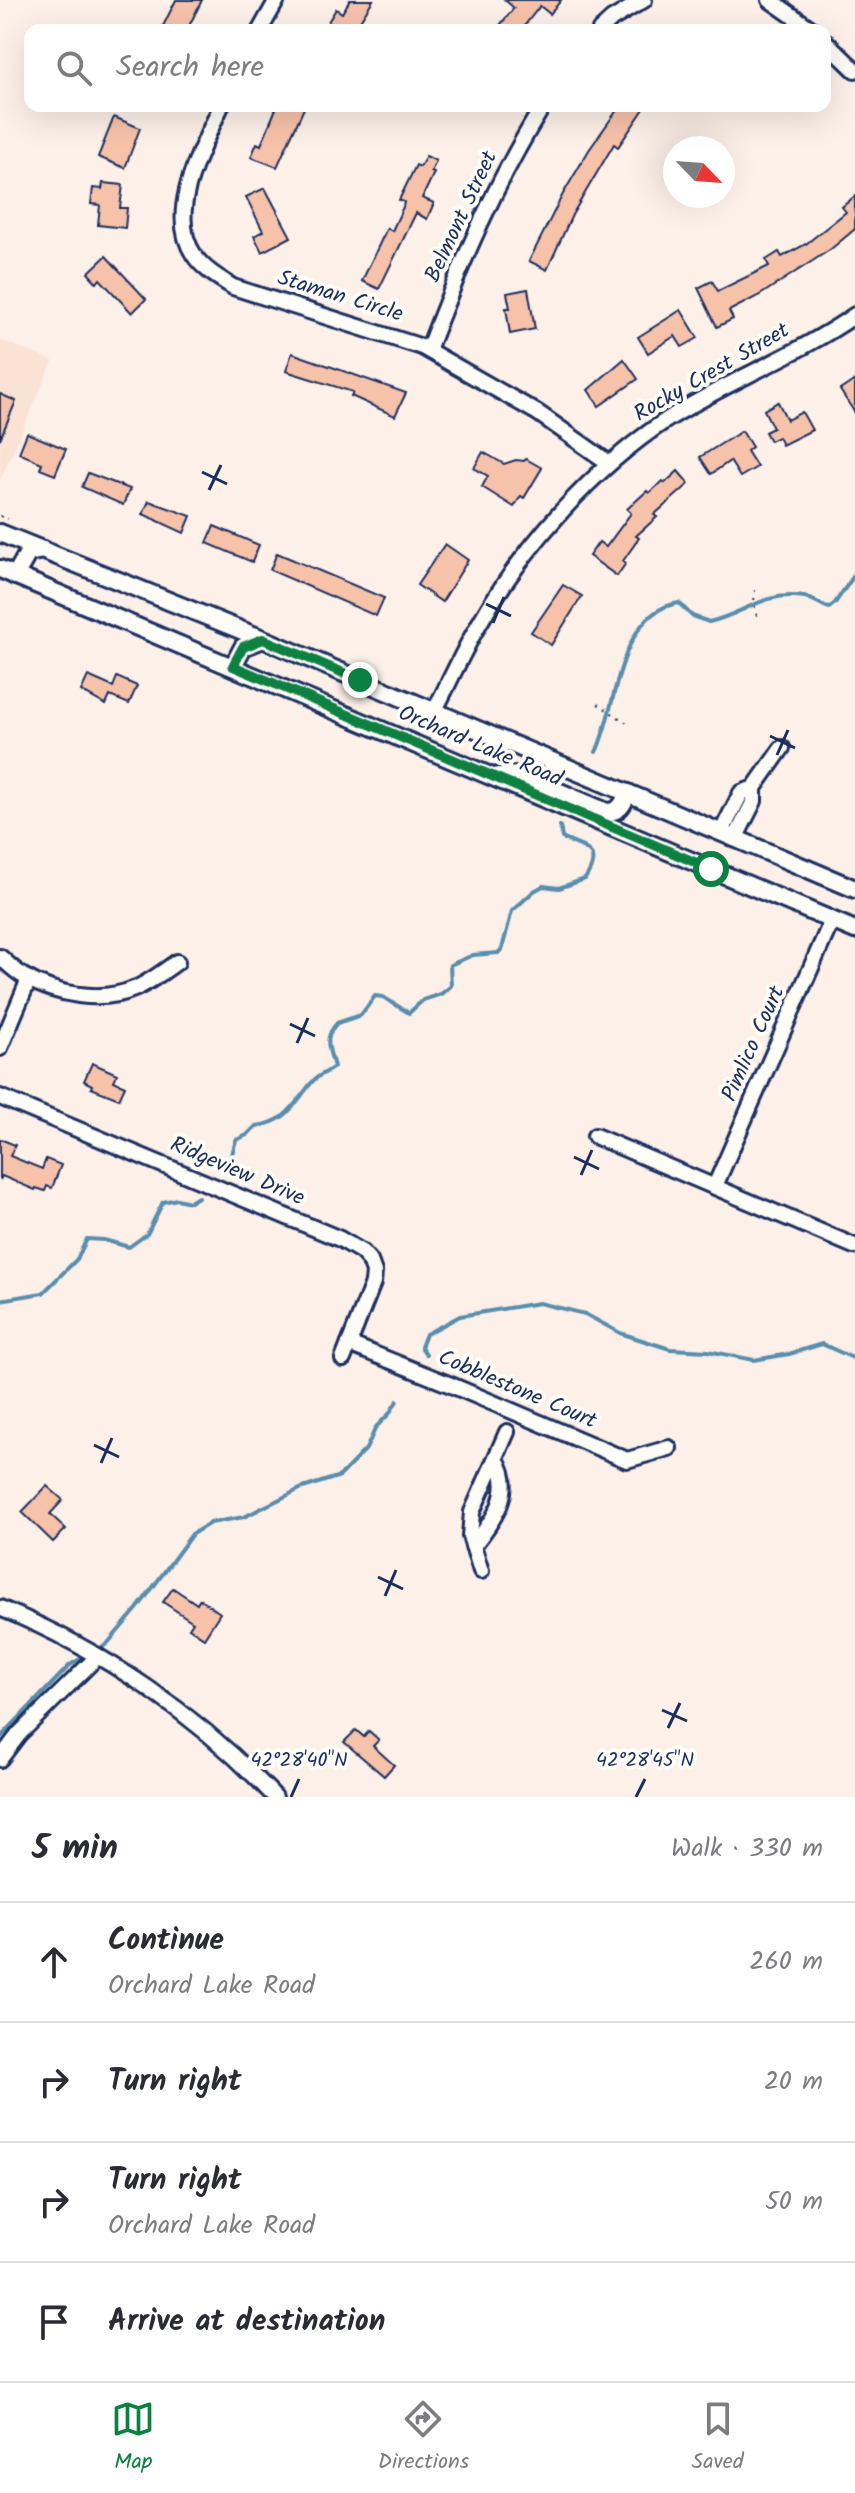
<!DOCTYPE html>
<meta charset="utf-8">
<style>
:root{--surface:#fff;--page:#f2f2f3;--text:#2b2b33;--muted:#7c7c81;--line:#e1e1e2;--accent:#0b8043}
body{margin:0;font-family:Kalam,sans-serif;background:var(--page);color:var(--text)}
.compass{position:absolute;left:663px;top:136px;width:72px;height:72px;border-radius:50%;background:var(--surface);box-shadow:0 8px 32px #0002;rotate:115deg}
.stop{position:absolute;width:24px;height:24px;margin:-18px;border:6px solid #0b8043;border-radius:50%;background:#fff}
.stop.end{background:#0b8043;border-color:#fff;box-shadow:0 2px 8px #0008}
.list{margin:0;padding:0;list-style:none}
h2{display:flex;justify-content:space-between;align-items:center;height:104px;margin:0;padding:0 32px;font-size:34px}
h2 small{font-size:26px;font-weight:400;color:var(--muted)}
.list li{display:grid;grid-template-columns:52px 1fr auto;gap:24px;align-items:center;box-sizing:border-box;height:120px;padding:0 32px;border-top:2px solid var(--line)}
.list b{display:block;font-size:30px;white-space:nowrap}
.list p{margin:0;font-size:26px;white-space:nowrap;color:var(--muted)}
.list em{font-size:26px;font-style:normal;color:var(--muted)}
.icon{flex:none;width:44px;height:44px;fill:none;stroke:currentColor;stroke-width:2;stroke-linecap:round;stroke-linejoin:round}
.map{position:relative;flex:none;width:855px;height:1797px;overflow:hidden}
.search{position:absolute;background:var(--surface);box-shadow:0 8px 32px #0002;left:24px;right:24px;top:24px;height:88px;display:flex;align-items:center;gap:20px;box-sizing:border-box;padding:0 28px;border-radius:16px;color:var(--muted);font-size:30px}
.sheet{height:584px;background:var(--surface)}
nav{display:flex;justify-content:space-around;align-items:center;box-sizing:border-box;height:112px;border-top:2px solid var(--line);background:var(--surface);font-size:22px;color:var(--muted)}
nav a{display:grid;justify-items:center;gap:4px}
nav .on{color:var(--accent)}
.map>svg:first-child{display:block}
.built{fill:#fae2d5}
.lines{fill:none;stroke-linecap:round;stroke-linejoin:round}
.stream{stroke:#598dae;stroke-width:4}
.building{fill:#f7c2aa;stroke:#1b2f5e;stroke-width:2}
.minor-casing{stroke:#1b2f5e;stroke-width:20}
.major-casing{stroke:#1b2f5e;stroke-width:22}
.path{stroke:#1b2f5e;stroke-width:2;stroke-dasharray:2 6;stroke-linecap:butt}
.minor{stroke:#fdfcf7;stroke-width:14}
.major{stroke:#fdfcf7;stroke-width:16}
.route{stroke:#0b8043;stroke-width:10}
.ticks{fill:none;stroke:#1b2f5e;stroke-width:3}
.labels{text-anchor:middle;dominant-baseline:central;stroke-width:8;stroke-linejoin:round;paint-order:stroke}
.street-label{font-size:22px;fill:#1b2f5e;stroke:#fdfcf7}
.ticks-label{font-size:20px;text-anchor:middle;fill:#1b2f5e;stroke:#fdfcf7;stroke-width:8;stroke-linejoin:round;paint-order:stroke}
</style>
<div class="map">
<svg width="855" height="1797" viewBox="0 0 855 1797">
<rect width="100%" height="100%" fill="#fcf0e8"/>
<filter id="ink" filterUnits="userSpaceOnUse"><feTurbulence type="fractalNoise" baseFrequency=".0125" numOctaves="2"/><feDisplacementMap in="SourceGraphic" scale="16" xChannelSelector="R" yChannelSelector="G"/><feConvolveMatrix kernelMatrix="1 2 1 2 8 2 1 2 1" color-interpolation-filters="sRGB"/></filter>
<g filter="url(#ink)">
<!-- built -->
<path class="built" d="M0,340L53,361L0,480Z"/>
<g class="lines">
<!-- stream -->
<g class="stream">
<path d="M596,752C618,706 617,612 679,603L692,616L709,622C747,613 763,591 805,597C813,599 821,605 829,608L835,603L855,574"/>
<path d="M221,1170L232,1154L236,1140L247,1135L256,1126C289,1122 293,1104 313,1081C318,1075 328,1072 334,1067C330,1050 322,1039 337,1023L361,1015L375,996L383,997L409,1013L423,1000L441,994L451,986L450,965L473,955L498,953L502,949L512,911L534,891L543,886L559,888L585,879C605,848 581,848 562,838L560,826"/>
<path d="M0,1300L43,1293L77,1259L87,1239L104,1240L129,1247L147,1234L163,1202L177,1199L190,1202L198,1197"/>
<path d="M426,1354L421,1347L426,1334L460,1316L539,1303L585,1314L620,1333L670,1349L708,1351L754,1360L789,1354L822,1344L855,1359"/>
<path d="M95,1651L107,1644L137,1609L192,1534L210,1523L244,1517L300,1489L340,1476L366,1449L376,1427L389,1414L397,1401"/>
<path d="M0,1738L70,1665L87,1655"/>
</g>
</g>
<!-- building -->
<g class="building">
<path d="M176,0H202L187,30H161Z"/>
<path d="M350,0H373L354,30H342L328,22L336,9L342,13Z"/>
<path d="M505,0H561L550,14L540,6L521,30H496L514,8Z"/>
<path d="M277,106H305L277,167L251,157L257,143L261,145Z"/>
<path d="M620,106H646L618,147L614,144L572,215L547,270L529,261L563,194L589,150Z"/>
<path d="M114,117L140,128L125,168L98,157Z"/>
<path d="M426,156L436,161L431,172L434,173L422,198L434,203L427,219L416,213L379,289L362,281L387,228L392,231L403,207L404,202L399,200L416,165L420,167Z"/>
<path d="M103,183L123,185L120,208H127L125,228L98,225L100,205L91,204L93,188L102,189Z"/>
<path d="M265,188L291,237L262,252L254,236L263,231L246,197Z"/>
<path d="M855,196V229L831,249L760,295L729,311L733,319L717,327L698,288L712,281L718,291L769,266L766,260L779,252L782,257L806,244L846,212L842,207Z"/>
<path d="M106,256L146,299L132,313L100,279L97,283L88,273Z"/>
<path d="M528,289L535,329L510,334L506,308H510L507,293Z"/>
<path d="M681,310L698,338L682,347L675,336L648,353L638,337Z"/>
<path d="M292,353L406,393L395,416L351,396L353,392L286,371Z"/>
<path d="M624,359L638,379L599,406L588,390Z"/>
<path d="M855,380V413L840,390Z"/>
<path d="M0,394L16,401L0,439Z"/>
<path d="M778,402L787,420L802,412L812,430L782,445L778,437L770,441L765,432L773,428L764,410Z"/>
<path d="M742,431L752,447L747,451L757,467L740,477L730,461L711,474L700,457Z"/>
<path d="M27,433L66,449L55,475L40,469L42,463L19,453Z"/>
<path d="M483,452L504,464L516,460L524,461L526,459L542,468L524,498L521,496L514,507L482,487L488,476L474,468Z"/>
<path d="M678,471L689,484L654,515L657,517L636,536L639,538L623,561L626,563L617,576L589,556L599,542L606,547L631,513L627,509L647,491L649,493L663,481L665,483Z"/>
<path d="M88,473L130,489L123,505L82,487Z"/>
<path d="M149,501L191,516L184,533L143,514Z"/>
<path d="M214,526L259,545L252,562L207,543Z"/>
<path d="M445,544L468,560L442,602L417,585Z"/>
<path d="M277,553L384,598L376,616L270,570Z"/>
<path d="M563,585L582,596L551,645L531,632Z"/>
<path d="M88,676L113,687L117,677L137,686L129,704L110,696L106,705L81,691Z"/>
<path d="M92,1063L117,1074L114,1081L125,1086L119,1099L91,1088L92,1085L84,1081Z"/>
<path d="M0,1139L15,1145L10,1156L42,1169L46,1159L61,1165L52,1188L47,1186L45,1191L36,1188L35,1190L2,1176L0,1180Z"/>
<path d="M47,1486L63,1500L50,1514L66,1529L53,1542L22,1512Z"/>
<path d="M173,1588L197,1604L200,1599L220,1613L204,1638L189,1628L193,1622L163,1602Z"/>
<path d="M356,1730L364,1737L369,1731L379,1740L373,1746L394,1765L384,1776L344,1742Z"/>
</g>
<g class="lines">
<!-- minor casing -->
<g class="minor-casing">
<g id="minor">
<path d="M770,0L813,30"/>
<path d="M260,30L277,0"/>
<path d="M600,30L612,19L644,0"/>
<path d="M825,41L855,70"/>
<path d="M221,106C203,147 165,212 194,255C203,269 219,278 233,287L422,347L538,413L609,463"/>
<path d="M428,350C460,266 495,183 543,106"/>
<path d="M434,712C449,683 462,653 479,624C523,547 593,468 668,419C727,381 798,355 855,315"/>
<path d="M721,833L741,793L754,788L782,748"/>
<path d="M735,839L754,801V788"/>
<path d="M0,957C8,964 16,972 25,977C56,995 101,1003 134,989C149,983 164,971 177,962"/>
<path d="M0,1048L29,979"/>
<path d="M0,1097L340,1239L362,1252L370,1261L374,1272L373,1283L343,1359"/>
<path d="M595,1136L854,1246"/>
<path d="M715,1186L832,920"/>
<path d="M349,1344L451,1385L627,1460L669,1448"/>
<path d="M473,1546C493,1521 516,1491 496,1459"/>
<path d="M481,1571L470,1536L472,1512L507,1432"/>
<path d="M0,1608C103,1650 199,1716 275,1797"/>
<path d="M0,1759L19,1734L98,1656"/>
</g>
</g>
<!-- major casing -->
<g class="major-casing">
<g id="major">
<path d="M0,533L263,639L855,889"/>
<path d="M0,569L855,930"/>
<path d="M15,576L28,553L43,550"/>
<path d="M233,666L243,647L263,639"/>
<path d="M498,776L520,775L607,812C620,812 623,804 628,793"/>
</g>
</g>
<!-- path -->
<g class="path">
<path d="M0,516L8,519"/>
<path d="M755,590L754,602L757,618"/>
<path d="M598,704L627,723"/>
</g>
<!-- minor -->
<use href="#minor" class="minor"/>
<!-- major -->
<use href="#major" class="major"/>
</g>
</g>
<g class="lines" filter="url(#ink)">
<!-- route -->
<path class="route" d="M360,680L263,639L243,647L233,666L711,869"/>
</g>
<!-- ticks -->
<path class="ticks" d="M202,472L227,484M209,490L221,465M486,604L511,616M493,623L504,597M770,736L795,748M777,755L788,730M290,1024L315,1036M297,1043L308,1018M574,1157L599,1169M581,1175L592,1150M94,1445L119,1457M101,1463L112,1438M378,1577L403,1589M385,1596L396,1570M662,1710L687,1721M668,1728L680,1703M291,1797L299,1779M636,1797L645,1779"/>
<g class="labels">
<!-- street labels -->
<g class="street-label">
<text transform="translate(462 217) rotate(-65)">Belmont Street</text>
<text transform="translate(340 297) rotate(17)">Staman Circle</text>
<text transform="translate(712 373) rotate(-30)">Rocky Crest Street</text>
<text transform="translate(480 747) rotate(23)">Orchard Lake Road</text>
<text transform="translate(754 1044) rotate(-66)">Pimlico Court</text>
<text transform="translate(237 1172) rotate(23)">Ridgeview Drive</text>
<text transform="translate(517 1390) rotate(23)">Cobblestone Court</text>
</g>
</g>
<g class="ticks-label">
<text x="299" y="1766">42°28'40"N</text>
<text x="645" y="1766">42°28'45"N</text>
</g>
</svg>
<svg class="compass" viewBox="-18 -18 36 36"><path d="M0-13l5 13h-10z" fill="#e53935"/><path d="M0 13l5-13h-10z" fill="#7c7c81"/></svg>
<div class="stop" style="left:711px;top:869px"></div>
<div class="stop end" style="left:360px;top:680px"></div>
<div class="search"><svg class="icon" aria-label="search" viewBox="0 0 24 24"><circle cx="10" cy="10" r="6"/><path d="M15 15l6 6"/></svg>Search here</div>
</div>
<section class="sheet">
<h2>5 min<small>Walk · 330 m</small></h2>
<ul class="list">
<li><svg class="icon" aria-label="ahead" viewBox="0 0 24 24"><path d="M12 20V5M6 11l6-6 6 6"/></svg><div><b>Continue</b><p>Orchard Lake Road</p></div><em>260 m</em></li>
<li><svg class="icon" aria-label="right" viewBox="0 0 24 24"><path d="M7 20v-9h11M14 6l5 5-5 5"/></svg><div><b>Turn right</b></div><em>20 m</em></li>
<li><svg class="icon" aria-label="right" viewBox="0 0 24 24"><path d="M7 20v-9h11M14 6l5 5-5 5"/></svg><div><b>Turn right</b><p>Orchard Lake Road</p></div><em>50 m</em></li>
<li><svg class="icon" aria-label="arrive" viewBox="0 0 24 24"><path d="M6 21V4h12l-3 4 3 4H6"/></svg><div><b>Arrive at destination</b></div></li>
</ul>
</section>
<nav>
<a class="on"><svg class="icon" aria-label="map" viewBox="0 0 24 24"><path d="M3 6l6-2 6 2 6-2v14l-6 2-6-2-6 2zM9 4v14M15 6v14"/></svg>Map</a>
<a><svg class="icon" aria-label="directions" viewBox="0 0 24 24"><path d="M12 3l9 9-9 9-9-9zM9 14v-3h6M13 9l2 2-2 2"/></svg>Directions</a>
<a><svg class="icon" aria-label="saved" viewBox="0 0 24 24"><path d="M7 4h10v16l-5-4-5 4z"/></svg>Saved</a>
</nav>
